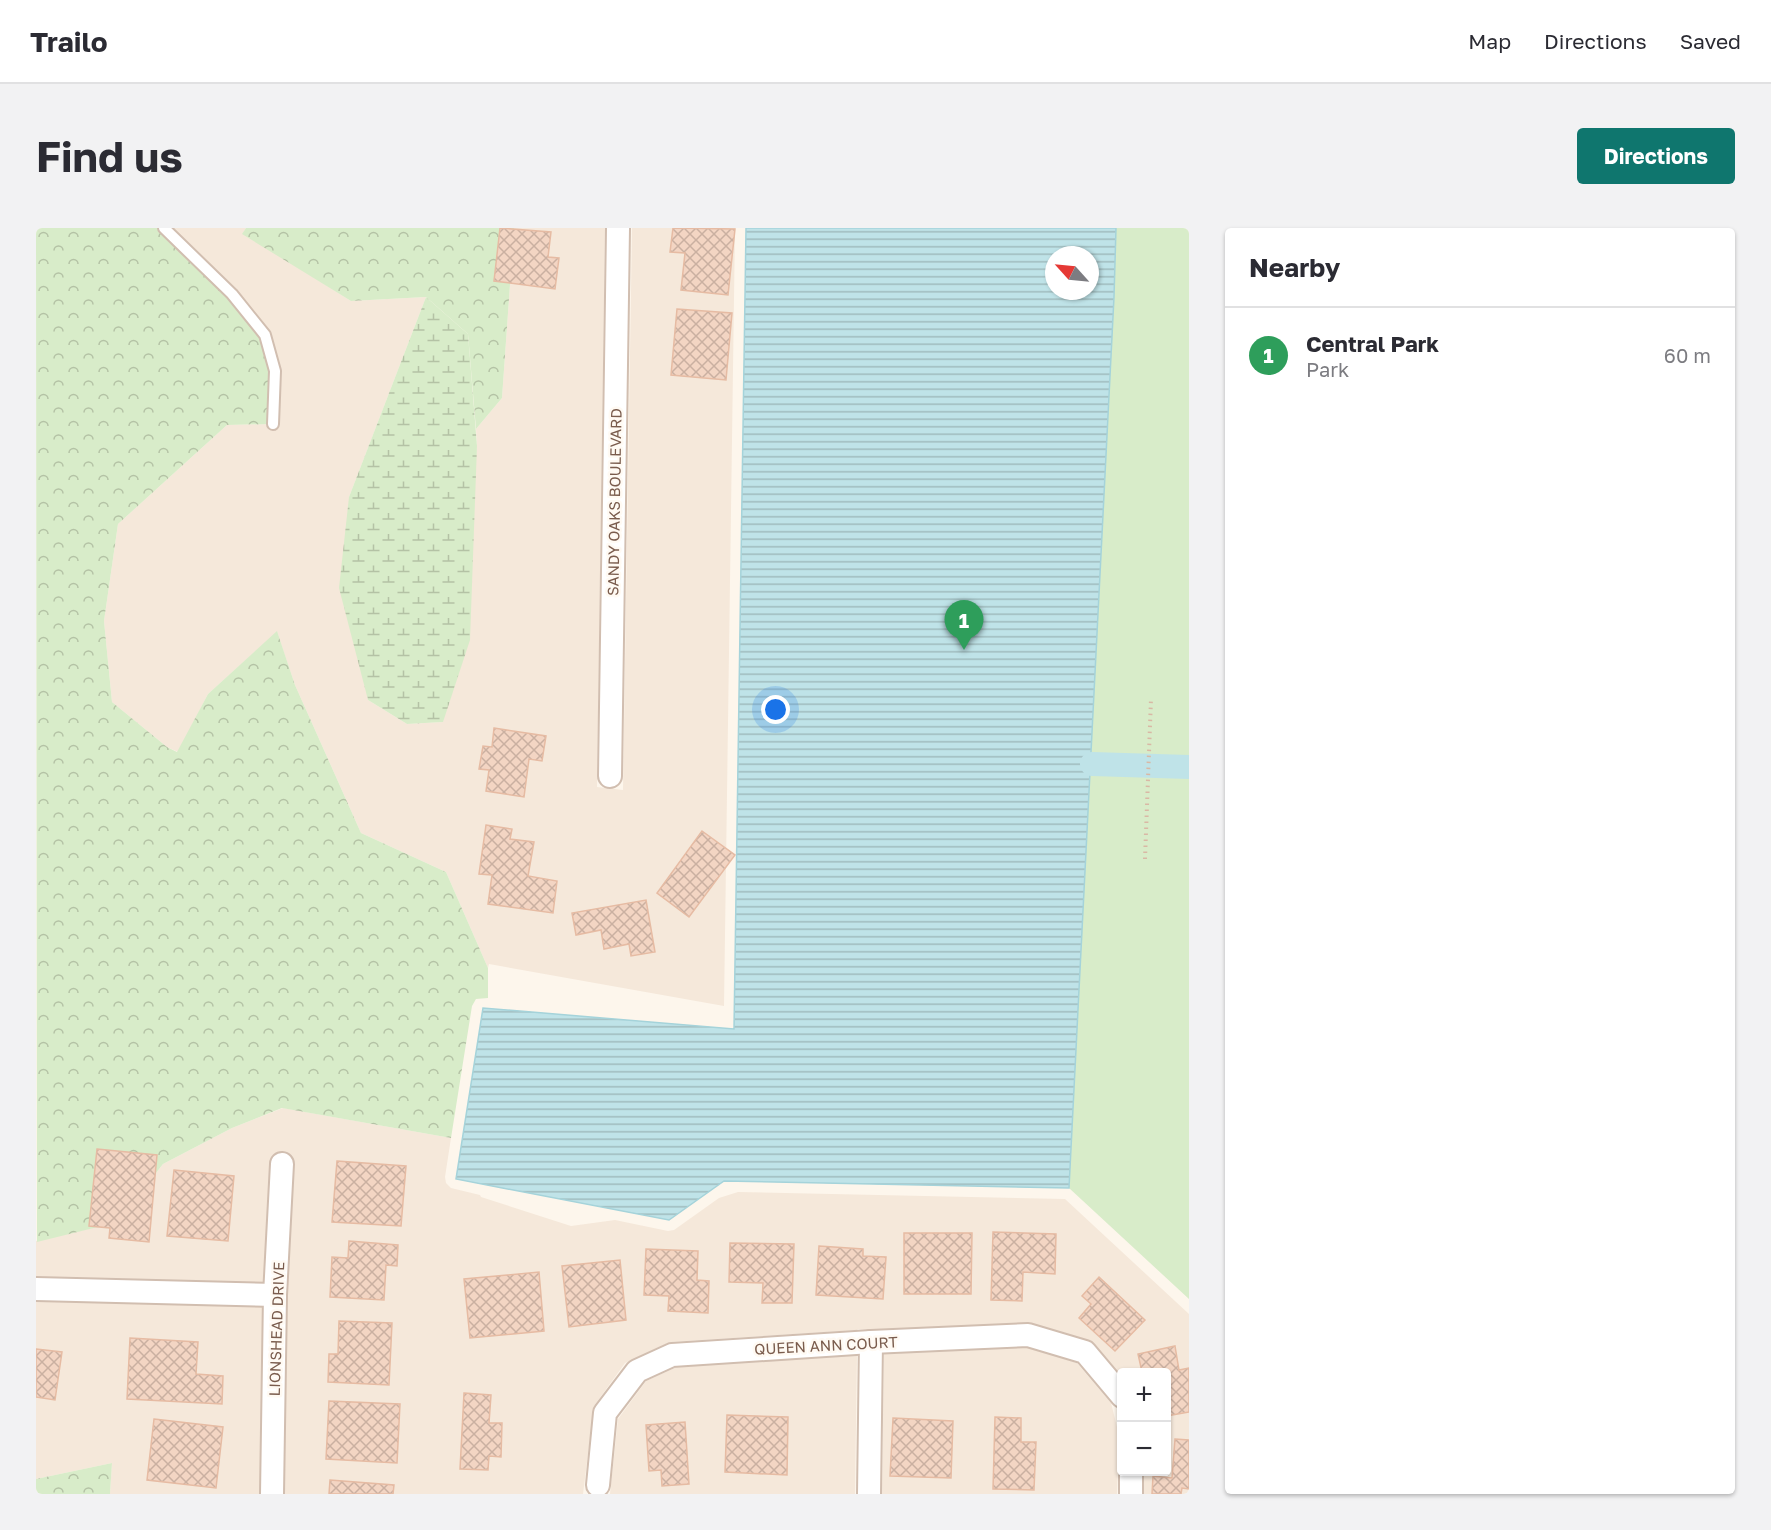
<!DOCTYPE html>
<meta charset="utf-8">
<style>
:root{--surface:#fff;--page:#f2f2f3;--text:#2b2b33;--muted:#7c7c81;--line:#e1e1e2;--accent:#0f766e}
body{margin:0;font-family:"Golos Text",sans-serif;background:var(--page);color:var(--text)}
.controls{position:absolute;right:18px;bottom:18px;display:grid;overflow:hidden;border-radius:6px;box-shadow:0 2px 4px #0004}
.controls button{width:54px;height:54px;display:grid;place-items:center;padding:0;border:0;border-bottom:2px solid var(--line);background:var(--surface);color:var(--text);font:30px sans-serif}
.compass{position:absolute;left:1009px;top:18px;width:54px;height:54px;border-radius:50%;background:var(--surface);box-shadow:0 2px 4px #0004;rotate:297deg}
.you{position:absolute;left:740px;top:482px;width:21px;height:21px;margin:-15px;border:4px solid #fff;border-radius:50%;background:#1a73e8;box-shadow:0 0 0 9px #1a73e833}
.badge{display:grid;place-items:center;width:39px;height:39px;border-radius:50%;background:var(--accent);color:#fff;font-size:20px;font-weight:700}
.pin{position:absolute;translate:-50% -50px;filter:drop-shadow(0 2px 3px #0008)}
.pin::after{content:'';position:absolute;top:32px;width:21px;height:18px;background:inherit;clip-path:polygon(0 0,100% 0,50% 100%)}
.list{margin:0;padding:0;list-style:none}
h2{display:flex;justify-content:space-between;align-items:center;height:78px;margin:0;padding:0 24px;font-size:26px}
h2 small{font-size:20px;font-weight:400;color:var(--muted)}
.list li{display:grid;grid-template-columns:39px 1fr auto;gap:18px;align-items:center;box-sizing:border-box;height:96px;padding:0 24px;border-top:2px solid var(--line)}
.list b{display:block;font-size:22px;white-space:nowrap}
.list p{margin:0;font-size:20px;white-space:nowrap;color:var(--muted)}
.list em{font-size:20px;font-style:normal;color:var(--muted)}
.map{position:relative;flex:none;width:1153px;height:1266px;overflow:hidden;border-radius:6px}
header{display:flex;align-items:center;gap:36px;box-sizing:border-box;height:84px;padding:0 30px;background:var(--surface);border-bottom:2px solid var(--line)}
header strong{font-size:28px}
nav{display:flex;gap:33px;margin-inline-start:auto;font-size:21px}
.intro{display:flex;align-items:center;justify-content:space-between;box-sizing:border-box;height:144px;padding:0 36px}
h1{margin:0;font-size:42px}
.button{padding:15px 27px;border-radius:6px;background:var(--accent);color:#fff;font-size:21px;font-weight:700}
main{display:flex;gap:36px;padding:0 36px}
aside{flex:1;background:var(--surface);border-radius:6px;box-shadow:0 2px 4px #0004}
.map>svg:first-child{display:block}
.residential{fill:#f5e8da}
.forest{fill:url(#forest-crowns)}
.wetland{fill:url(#wetland-marsh)}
.park{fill:#d8ecc9;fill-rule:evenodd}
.water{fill:url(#water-rules);stroke:#a5d3da;stroke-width:1.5;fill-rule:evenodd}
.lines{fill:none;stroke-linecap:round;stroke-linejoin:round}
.canal{stroke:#bfe3e8;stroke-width:24}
.building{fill:url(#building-cross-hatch);stroke:#e6bba3;stroke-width:1.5}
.lane-casing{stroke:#d1beb0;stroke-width:14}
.street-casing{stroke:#d1beb0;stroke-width:26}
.path{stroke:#d9b8a5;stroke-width:4;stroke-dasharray:1.5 4.5;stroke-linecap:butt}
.lane{stroke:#fff;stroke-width:10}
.street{stroke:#fff;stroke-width:22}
.labels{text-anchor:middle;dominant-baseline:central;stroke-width:5;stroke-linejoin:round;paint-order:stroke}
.street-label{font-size:15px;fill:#7a5c4d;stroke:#fffaf3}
</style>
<header>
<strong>Trailo</strong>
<nav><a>Map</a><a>Directions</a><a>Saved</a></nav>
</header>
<div class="intro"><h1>Find us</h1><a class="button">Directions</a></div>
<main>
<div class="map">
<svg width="1153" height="1266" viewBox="0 0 1153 1266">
<defs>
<pattern id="forest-crowns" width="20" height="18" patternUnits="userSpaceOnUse" patternTransform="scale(1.5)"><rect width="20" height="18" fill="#d8ecc9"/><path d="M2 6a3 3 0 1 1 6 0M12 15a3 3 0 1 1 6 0" fill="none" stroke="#b4c2a5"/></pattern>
<pattern id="wetland-marsh" width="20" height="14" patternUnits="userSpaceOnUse" patternTransform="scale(1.5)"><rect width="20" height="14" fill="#d8ecc9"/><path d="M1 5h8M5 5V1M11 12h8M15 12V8" fill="none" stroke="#b4c2a5"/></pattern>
<pattern id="water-rules" width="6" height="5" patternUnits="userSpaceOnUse" patternTransform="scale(1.5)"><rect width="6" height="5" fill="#bfe3e8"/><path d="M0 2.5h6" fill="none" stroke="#a0bbbe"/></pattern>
<pattern id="building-cross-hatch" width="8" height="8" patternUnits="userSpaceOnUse" patternTransform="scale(1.5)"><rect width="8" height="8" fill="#f3d5c3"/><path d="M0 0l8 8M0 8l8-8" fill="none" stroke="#cab0a1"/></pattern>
</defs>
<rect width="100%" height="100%" fill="#fdf6ec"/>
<!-- residential -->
<g class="residential">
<path d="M128,0H210L207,5L315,73L390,69L313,269L332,472L371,496L407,494L441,218L440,201L466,170L478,0H569L561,559L587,562L596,0H699L688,778L453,736L452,740L410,644L325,605L259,457L241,404L172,466L142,524L131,519L76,474L68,393L82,296L191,197L237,196Z"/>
<path d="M247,880L415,910L409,949L410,955L415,960L444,967L445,969L535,998L579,992L632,1003L638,1002L683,970L702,964L1029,971L1153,1086V1266H1108V1244H1130V1144H1086L1085,1149L1059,1117L1052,1113L990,1095L834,1102L822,1101L821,1102L634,1114L589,1135L558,1178L547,1266H74L76,1235L0,1251V1013L82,994L127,936L196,900Z"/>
<path d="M992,1119L1041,1135L1075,1175L1083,1207L1081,1266H846L848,1126Z"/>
<path d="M821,1127L819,1266H574L582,1191L610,1153L641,1139Z"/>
</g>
<!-- forest -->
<g class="forest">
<path d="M0,0H128L229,107L239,143L237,196L191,197L82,296L68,393L76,474L131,519L141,524L172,466L241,403L259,457L325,605L410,644L452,740V770L440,771L436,778L415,910L246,880L196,900L127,936L82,994L1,1014Z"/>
<path d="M210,0H478L466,170L440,201L432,106L390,69L315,73L206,6Z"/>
<path d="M76,1235L74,1266H0V1251Z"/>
</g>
<!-- wetland -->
<path class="wetland" d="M390,69L432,106L441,218L434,412L407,494L371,496L332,472L303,360L313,269Z"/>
<!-- park -->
<path class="park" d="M710,0H1153V1071L1033,960L688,953L633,992L420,951L447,780L698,801ZM1018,27H1054V63H1018Z"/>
<!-- water -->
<path class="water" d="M710,0H1080L1078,69L1033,960L688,953L633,992L420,951L447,780L698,801ZM1018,27H1054V63H1018Z"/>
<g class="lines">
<!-- canal -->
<path class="canal" d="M1056,536L1153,539"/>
</g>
<!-- building -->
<g class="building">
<path d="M464,0L515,4L512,29L523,30L519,61L458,53Z"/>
<path d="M637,0L699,1L692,67L645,62L649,25L634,24Z"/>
<path d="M641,81L696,85L690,152L635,147Z"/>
<path d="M458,500L510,508L506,533L493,531L488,569L450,563L453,542L443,541L447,518L456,519Z"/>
<path d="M450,597L476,601L474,611L498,614L492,648L521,653L517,685L452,676L456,647L443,646Z"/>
<path d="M666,603L699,627L653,689L621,665Z"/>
<path d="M610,672L619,724L595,728L593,716L568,721L565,702L540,707L536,685Z"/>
<path d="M61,921L121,927L113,1014L73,1010L74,1000L53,998Z"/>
<path d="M301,933L370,938L365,998L296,994Z"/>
<path d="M138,942L198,948L192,1013L131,1008Z"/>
<path d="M957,1004L1020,1006L1019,1046L987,1044L986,1073L955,1072Z"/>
<path d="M868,1005H936L935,1066H868Z"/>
<path d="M313,1013L362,1017L361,1038L350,1037L348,1072L294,1069L296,1029L312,1030Z"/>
<path d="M694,1015L758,1016L756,1075H726L727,1055L693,1054Z"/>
<path d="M783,1018L827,1021V1028L850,1029L847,1071L780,1067Z"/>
<path d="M610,1021L662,1023L661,1052L673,1053L672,1085L632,1083L633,1068L608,1067Z"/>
<path d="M584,1032L590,1092L533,1099L526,1038Z"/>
<path d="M503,1044L508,1103L434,1110L428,1051Z"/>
<path d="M1063,1049L1109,1092L1079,1123L1043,1090L1055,1076L1046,1068Z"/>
<path d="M303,1093L356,1095L353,1157L292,1154L293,1126H302Z"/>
<path d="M94,1110L162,1114L160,1146L187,1148L186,1176L91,1171Z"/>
<path d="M1139,1118L1143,1142L1153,1140V1184L1130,1188V1144H1106L1102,1126Z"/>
<path d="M0,1121L26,1124L19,1172L0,1169Z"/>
<path d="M428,1165L455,1167L453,1195H466L465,1229L453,1228L452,1242L424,1241Z"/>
<path d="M293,1173L364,1176L361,1235L290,1231Z"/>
<path d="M691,1187L752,1189L751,1247L689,1244Z"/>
<path d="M959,1189L985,1190V1214H1000L998,1262L957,1261Z"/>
<path d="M857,1190L917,1193L915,1250L854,1248Z"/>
<path d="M118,1191L187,1199L180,1260L111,1252Z"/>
<path d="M649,1194L653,1256L626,1258L625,1242L613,1243L610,1197Z"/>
<path d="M1139,1211L1153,1212V1261L1146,1260L1145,1266H1116L1117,1248L1136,1250Z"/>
<path d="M294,1252L358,1257L357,1266H293Z"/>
</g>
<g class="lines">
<!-- lane casing -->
<g class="lane-casing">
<path id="lane" d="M128,0L196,66L229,107L239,143L237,196"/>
</g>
<!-- street casing -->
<g class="street-casing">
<g id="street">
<path d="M574,548L582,0"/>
<path d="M0,1061L239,1067"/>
<path d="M562,1257L569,1185L601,1143L636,1127L835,1114L992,1107L1049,1124L1086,1168"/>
<path d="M236,1266L239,1067L246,936"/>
<path d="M833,1266L835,1114"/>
<path d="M1095,1266V1244"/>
</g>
</g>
<!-- path -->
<path class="path" d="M1109,631L1115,471"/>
<!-- lane -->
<use href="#lane" class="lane"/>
<!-- street -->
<use href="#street" class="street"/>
</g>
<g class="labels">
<!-- street labels -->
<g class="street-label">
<text transform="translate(578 274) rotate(-89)">SANDY OAKS BOULEVARD</text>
<text transform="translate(240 1101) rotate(-88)">LIONSHEAD DRIVE</text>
<text transform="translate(790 1117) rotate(-3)">QUEEN ANN COURT</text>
</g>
</g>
</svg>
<div class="controls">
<button>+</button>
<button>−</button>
</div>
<svg class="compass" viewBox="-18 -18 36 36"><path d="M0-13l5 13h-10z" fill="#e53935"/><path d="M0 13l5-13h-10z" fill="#7c7c81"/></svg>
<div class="you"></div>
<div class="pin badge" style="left:928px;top:422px;background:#2e9e5b">1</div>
</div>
<aside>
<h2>Nearby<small></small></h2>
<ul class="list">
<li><span class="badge" style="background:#2e9e5b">1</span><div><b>Central Park</b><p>Park</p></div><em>60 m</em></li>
</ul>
</aside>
</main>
